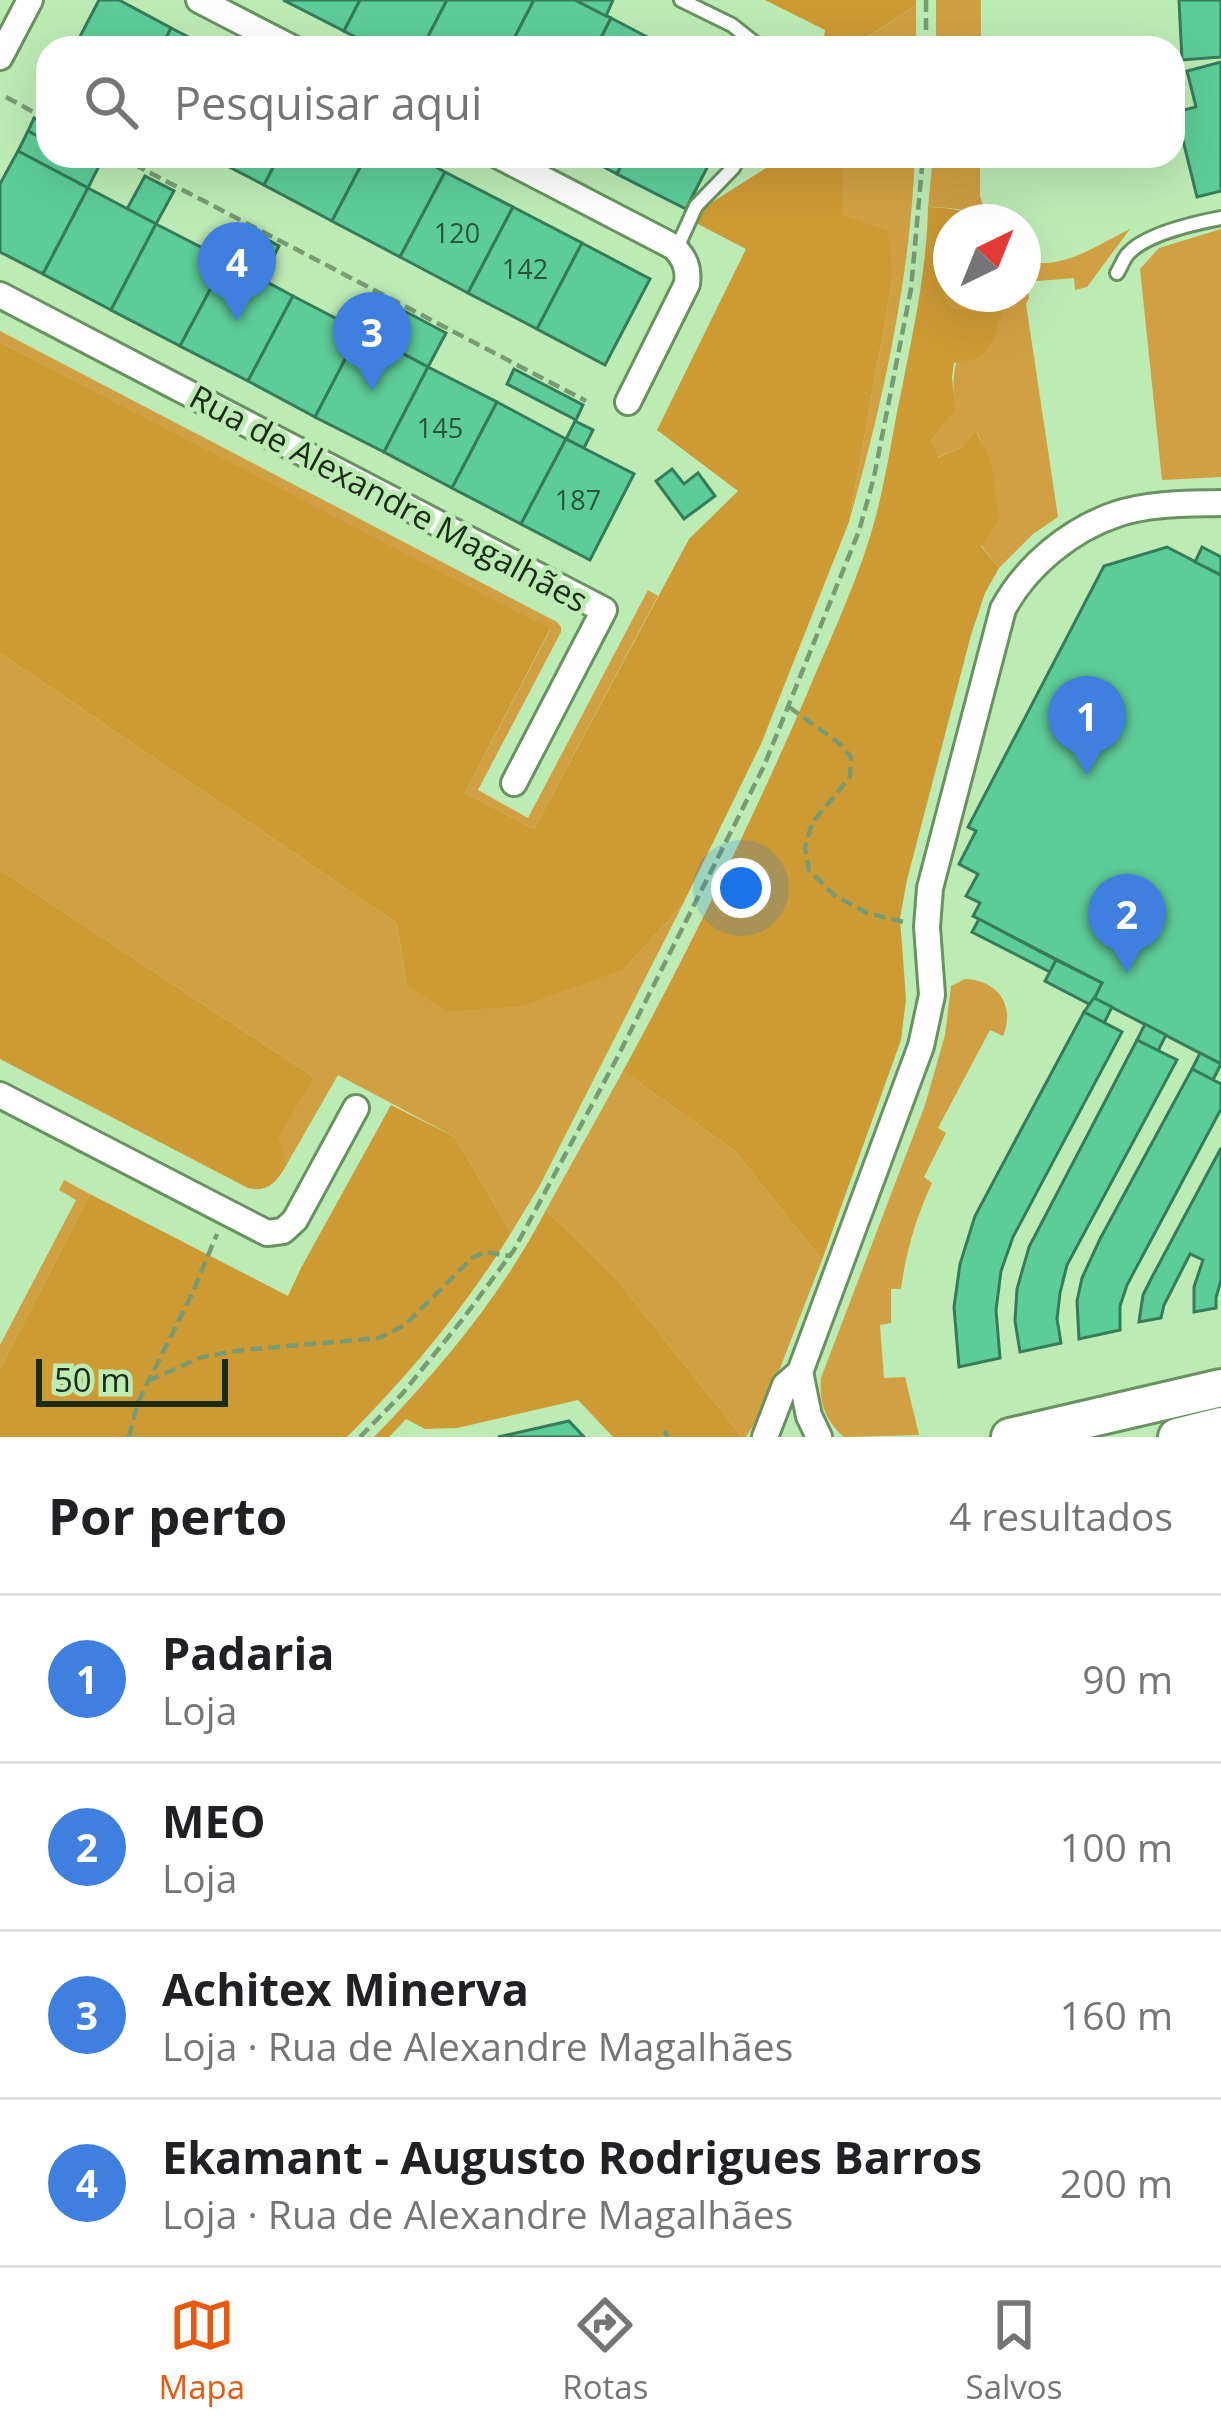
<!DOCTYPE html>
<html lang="pt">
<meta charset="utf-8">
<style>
:root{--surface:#fff;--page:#f2f2f2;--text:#202124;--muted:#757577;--line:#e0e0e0;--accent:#ea580c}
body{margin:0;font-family:"Open Sans",sans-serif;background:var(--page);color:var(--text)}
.compass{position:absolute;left:933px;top:204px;width:108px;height:108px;border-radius:50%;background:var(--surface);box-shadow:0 12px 48px #0002;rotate:43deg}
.scale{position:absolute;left:36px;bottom:30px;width:192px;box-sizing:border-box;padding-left:12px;border:6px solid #1a2b16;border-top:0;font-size:33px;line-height:42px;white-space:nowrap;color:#1a2b16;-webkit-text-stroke:9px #bdebb4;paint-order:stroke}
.you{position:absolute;left:741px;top:888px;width:42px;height:42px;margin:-30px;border:9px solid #fff;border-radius:50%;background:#1a73e8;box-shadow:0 0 0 18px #1a73e833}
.badge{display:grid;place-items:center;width:78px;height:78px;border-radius:50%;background:var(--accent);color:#fff;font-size:39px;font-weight:700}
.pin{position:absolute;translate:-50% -99px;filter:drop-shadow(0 3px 6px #0008)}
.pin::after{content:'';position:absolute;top:63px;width:42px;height:36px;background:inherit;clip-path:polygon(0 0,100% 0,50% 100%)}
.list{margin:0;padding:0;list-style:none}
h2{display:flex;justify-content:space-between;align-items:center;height:156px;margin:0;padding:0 48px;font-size:51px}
h2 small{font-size:39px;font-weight:400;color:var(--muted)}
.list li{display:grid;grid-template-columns:78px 1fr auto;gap:36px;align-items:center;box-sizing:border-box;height:168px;padding:0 48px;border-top:3px solid var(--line)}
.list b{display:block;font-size:45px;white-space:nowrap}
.list p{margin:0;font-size:39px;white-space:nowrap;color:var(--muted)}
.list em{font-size:39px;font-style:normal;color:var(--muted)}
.icon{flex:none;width:66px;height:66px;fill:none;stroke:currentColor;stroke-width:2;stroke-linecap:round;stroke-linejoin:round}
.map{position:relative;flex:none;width:1221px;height:1437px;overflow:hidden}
.search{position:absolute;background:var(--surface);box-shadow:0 12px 48px #0002;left:36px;right:36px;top:36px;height:132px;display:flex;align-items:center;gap:30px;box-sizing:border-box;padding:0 42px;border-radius:36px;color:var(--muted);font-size:45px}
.sheet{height:828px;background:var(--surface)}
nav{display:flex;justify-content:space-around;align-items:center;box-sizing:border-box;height:168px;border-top:3px solid var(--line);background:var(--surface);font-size:33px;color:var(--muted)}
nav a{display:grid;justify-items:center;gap:6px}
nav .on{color:var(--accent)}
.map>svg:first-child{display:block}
.green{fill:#d1a042}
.forest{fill:#ce9a34}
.building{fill:#5dcd98;stroke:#367b5a;stroke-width:3}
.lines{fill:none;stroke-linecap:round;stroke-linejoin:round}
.lane-casing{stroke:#689360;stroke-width:18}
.street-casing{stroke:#689360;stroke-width:30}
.secondary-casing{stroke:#689360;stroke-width:42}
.path{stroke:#799b72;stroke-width:4.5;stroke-dasharray:12 6;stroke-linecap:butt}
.lane{stroke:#fff;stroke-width:12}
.street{stroke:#fff;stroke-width:24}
.secondary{stroke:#fff;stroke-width:36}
.labels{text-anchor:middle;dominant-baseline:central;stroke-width:10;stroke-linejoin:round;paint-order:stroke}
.number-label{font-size:27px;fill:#2b5436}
.street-label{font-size:33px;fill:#1a2b16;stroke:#bdebb4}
</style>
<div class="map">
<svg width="1221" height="1437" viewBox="0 0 1221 1437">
<rect width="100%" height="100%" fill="#bdebb4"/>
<!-- green -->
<g class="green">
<rect x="936" y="0" width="45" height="48"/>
<path d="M916,5V48H857V44Z"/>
<path d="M842,156H915C910,280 883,402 849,522L893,277L842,215Z"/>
<path d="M933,156H980V196L988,222C983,220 978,217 973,214C960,207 943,208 928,207Z"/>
<path d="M1130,229L1087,287L1075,290L1074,278L1027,282L1029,298L1026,304L1058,517L1033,534L999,568L981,545C990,498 1001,479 977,433L961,448L937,457L931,440L954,410C951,365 958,353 974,311L951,309L944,294L951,286V294H1023V259C1057,274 1099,244 1130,229Z"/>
<path d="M1221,229V477L1162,480L1140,269L1159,248Z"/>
<path d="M0,331L557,622L561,627V632L478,790L528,818L648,590L658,596L534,829L465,793L550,630L0,342Z"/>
<path d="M0,653L397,923L407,986L624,969L683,904L539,1187L511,1233L455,1137L338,1075L287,1164L277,1136L315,1078L0,870Z"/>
<path d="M965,979C997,980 1016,1005 1003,1036L990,1030L938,1128L946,1133L924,1177L932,1183C916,1218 906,1251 901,1289H891V1323L880,1325L884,1378L905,1377L919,1435L844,1437C825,1420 819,1403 821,1378L925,1105L945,1035L951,986Z"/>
<path d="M623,1071L735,1151L822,1260L765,1407L746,1437H742L614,1276L546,1210Z"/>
<path d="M64,1180L90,1194L0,1369V1345L76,1200L59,1190Z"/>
</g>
<!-- forest -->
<g class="forest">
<path d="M765,0H916V5L858,43L857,48H823L825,30Z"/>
<path d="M777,156H842V215L888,231L893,277L849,522L761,744L683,904L624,969L522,1006L447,1011L407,986L397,923L0,653V342L550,629L465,793L534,829L689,539L738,491L657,430L746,249L696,223L703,208L769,166Z"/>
<path d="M928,207C949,208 966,209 983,222H951V286L944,294L951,308L974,311L993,304L1002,312L994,338L981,357L954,363L952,377L955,410L931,440L938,457L961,448L976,432L990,458L999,518L981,546L999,568L985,593L971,635L907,880L900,918L906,999L901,1040L822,1260L735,1151L623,1071C689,950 749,827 804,701C826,648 852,594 869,540C885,490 891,438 902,388C914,327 927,268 928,207Z"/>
<path d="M0,870L315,1078L278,1136L287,1164C277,1181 269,1193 248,1188L0,1059Z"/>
<path d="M391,1105L455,1137L511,1233C465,1308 409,1375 347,1437H0V1369L90,1194L288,1296L301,1268Z"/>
<path d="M546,1210L614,1276L742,1437H613L578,1400L457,1428L425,1429L406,1419L389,1437H374C440,1369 502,1295 546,1210Z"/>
</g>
<!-- building -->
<g class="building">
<path d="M99,0H119L171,28L161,48H74Z"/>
<path d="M283,0H360L344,31Z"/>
<path d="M360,0H447L422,48H376L344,31Z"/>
<path d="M447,0H534L509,48H422Z"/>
<path d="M534,0H575L611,18L596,48H509Z"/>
<path d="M575,0H613L606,16Z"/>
<path d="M1179,0H1221V57L1182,60Z"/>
<path d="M611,18L668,48H596Z"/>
<path d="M171,28L210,48H161Z"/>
<path d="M1221,62V191L1197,197L1176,112L1196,107L1187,71Z"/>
<path d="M34,118L48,125V142L28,131Z"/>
<path d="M28,131L48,142V156H104L88,188L18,151Z"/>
<path d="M18,151L88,188L43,274L0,252V184Z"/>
<path d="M208,156H279L264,185Z"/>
<path d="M279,156H366L332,221L264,185Z"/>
<path d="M366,156H416L445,172L400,257L332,221Z"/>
<path d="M583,156H626L617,174Z"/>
<path d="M626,156H713L686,209L617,174Z"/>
<path d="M445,172L513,207L468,293L400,257Z"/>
<path d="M145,176L174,191L156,224L127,209Z"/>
<path d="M88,188L156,224L111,310L43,274Z"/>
<path d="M513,207L582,243L537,329L468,293Z"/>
<path d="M156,224L226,260L180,346L111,310Z"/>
<path d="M243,227L279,246L262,280L226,260Z"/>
<path d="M582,243L650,279L605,365L537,329Z"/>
<path d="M226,260L293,296L248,381L180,346Z"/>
<path d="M293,296L360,331L315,417L248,381Z"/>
<path d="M378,297L446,333L428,367L360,331Z"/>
<path d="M360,331L428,367L384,452L315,417Z"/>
<path d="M428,367L497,402L452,488L384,452Z"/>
<path d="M514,369L583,405L576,420L507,384Z"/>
<path d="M497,402L566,439L521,524L452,488Z"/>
<path d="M575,421L593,430L584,448L566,439Z"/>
<path d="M566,439L634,474L590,560L521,524Z"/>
<path d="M672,469L684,484L698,473L715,496L684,519L656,481Z"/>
<path d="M1167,547L1221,575V1064L1094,998L1102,983L973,916L980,903L966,896L978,874L959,864L976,831L968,827L1104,566Z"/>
<path d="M1202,547L1221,557V575L1195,562Z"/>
<path d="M979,919L1056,960L1050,972L972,932Z"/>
<path d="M1056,960L1102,983L1091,1005L1045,981Z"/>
<path d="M1094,998L1112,1007L1104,1023L1084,1012Z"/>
<path d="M1084,1012L1122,1032L1013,1237L1001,1271L996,1310L1000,1358L959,1367L954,1307L960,1264L975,1216Z"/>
<path d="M1145,1024L1166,1035L1158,1051L1137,1040Z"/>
<path d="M1137,1040L1177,1060L1067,1265L1060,1293L1057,1319L1061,1343L1020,1352L1015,1321L1017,1289L1029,1247Z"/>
<path d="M1200,1053L1221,1064L1213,1080L1192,1069Z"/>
<path d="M1192,1069L1221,1084V1109L1127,1285L1120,1306V1330L1079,1339L1077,1301L1082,1278L1100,1239Z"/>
<path d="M1221,1148V1280L1216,1298V1308L1194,1312V1287L1203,1260L1190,1254L1164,1305L1161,1318L1139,1322L1143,1295L1152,1277Z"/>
<path d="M569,1421L584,1437H498Z"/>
</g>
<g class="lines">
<!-- lane casing -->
<g class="lane-casing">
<g id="lane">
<path d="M681,0L732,25L761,48"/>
<path d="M676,250L696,206L733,168L740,156"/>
<path d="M1117,273C1121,267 1123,260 1127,255C1144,234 1195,223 1221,218"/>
</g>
</g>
<!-- street casing -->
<g class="street-casing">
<g id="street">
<path d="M199,0L292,48"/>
<path d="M0,57L30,0"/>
<path d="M499,156L674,247C685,259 689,268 687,284L628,402"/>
<path d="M0,295L604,610L514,783"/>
<path d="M0,1095L267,1233L283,1231L295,1220L356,1108"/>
<path d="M800,1372L809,1416L819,1437"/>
<path d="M765,1437L785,1385L800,1372L921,1046L932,995L927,927L930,888L1003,609C1026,566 1071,529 1117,514C1150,503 1187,504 1221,503"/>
</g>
</g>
<!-- secondary casing -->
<g class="secondary-casing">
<g id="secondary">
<path d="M1010,1437L1221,1388"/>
<path d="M1177,1437L1221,1426"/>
</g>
</g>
<!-- path -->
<g class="path">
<path d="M926,0V48"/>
<path d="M6,97L48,120"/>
<path d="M118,156L586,401"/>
<path d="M789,707L839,743L851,757L850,777L812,823L805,848L809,870L834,895L867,913L904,922"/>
<path d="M148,1381L202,1357L243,1350L379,1338L405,1325L472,1258L485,1252L510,1256"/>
<path d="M664,1431L668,1437"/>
<path d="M129,1437L138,1402L192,1294L217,1234"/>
<path d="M360,1437L402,1394L462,1320L514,1250L617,1058L764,766L859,531L874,477L911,289L923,156"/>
</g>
<!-- lane -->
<use href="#lane" class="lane"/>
<!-- street -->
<use href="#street" class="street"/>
<!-- secondary -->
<use href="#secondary" class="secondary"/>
</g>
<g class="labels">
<!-- number labels -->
<g class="number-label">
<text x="457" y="232">120</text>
<text x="525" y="268">142</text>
<text x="440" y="427">145</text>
<text x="578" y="499">187</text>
</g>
<!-- street labels -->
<g class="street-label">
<text transform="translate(389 498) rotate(28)">Rua de Alexandre Magalhães</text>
</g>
</g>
</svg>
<svg class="compass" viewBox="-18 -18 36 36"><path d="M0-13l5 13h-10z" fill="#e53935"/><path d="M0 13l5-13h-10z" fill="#757577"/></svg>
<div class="scale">50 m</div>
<div class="you"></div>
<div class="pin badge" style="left:1087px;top:775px;background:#3f7fe0">1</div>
<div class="pin badge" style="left:1127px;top:973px;background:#3f7fe0">2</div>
<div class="pin badge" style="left:372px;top:391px;background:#3f7fe0">3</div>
<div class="pin badge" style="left:237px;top:321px;background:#3f7fe0">4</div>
<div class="search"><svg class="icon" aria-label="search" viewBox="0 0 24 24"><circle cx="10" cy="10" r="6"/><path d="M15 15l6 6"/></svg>Pesquisar aqui</div>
</div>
<section class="sheet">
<h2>Por perto<small>4 resultados</small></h2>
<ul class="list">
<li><span class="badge" style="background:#3f7fe0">1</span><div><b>Padaria</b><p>Loja</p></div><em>90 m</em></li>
<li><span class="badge" style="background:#3f7fe0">2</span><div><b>MEO</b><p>Loja</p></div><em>100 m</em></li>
<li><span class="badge" style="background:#3f7fe0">3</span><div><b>Achitex Minerva</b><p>Loja · Rua de Alexandre Magalhães</p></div><em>160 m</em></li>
<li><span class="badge" style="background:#3f7fe0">4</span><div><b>Ekamant - Augusto Rodrigues Barros</b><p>Loja · Rua de Alexandre Magalhães</p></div><em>200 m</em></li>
</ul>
</section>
<nav>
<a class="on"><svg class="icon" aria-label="map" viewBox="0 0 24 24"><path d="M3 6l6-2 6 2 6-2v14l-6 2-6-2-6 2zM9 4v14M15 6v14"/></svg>Mapa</a>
<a><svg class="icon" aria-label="directions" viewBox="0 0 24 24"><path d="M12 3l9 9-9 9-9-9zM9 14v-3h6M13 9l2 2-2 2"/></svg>Rotas</a>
<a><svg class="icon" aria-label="saved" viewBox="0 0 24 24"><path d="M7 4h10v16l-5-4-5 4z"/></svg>Salvos</a>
</nav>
